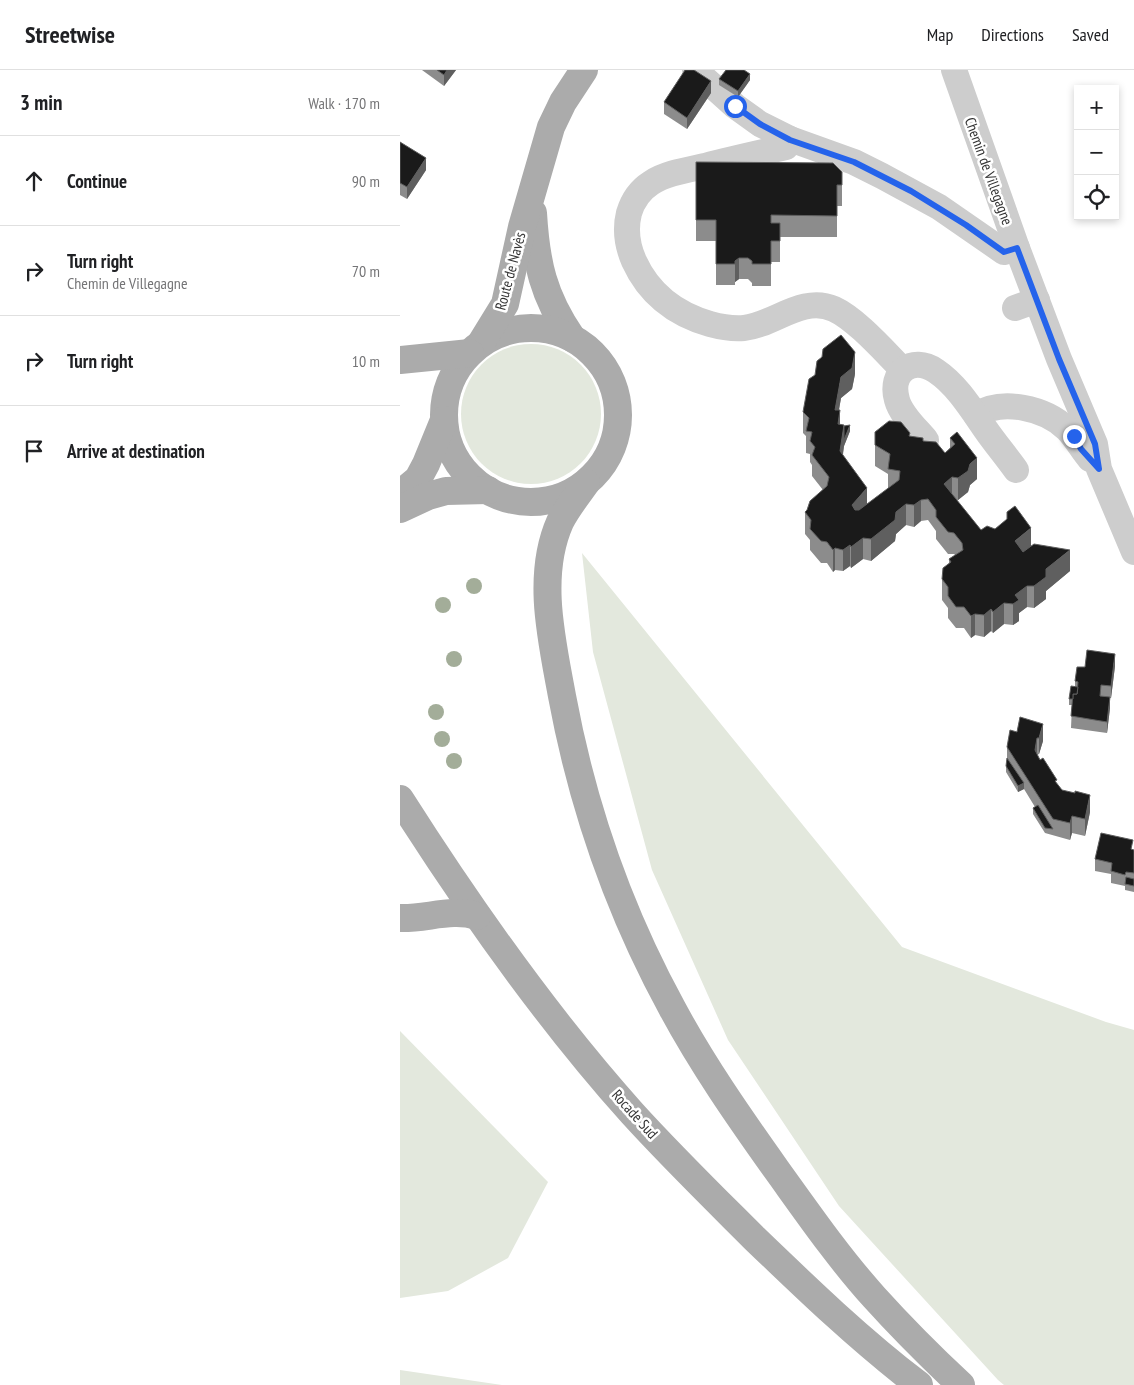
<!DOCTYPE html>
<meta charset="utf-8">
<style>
:root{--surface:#fff;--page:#f2f2f2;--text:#202124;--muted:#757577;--line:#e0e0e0}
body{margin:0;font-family:"PT Sans Narrow",sans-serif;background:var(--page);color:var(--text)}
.controls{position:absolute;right:15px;top:15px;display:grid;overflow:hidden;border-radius:0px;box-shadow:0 2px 8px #0003}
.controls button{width:45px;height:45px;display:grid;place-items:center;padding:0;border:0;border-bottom:1px solid var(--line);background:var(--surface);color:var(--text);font:25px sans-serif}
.stop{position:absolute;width:15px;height:15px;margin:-11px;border:4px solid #2563eb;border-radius:50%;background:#fff}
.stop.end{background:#2563eb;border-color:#fff;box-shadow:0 1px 5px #0008}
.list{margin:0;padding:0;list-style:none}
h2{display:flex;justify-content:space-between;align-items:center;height:65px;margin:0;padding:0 20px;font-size:21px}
h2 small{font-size:16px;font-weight:400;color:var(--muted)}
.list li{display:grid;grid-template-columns:32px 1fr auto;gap:15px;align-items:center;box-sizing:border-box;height:90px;padding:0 20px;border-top:1px solid var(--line)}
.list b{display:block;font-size:19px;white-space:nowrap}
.list p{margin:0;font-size:16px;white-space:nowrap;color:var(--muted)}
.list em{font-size:16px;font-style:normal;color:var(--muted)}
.icon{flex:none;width:28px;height:28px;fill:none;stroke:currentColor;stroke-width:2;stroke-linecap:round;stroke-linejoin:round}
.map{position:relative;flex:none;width:734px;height:1315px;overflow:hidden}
header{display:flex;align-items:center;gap:30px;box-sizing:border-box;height:70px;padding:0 25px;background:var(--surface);border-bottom:1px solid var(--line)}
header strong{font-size:24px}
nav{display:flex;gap:28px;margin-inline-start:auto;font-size:18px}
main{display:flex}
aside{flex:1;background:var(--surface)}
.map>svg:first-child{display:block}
.green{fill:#e3e8dd}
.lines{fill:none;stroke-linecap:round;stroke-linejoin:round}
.minor{stroke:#cdcdcd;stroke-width:26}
.major{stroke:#ababab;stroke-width:28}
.tree{fill:#a3ad99}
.wall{fill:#8c8c8c}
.shaded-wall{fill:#5f5f5f}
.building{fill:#1a1a1a;stroke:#5f5f5f}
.route{stroke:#2563eb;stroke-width:6}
.labels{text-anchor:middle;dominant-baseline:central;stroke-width:5;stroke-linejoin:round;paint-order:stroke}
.street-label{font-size:15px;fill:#333;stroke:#fff}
</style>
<header>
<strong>Streetwise</strong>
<nav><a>Map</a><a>Directions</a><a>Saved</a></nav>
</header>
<main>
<aside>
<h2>3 min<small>Walk · 170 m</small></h2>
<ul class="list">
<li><svg class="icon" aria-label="ahead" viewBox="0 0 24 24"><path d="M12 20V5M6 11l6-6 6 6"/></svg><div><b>Continue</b></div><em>90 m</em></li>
<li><svg class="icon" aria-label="right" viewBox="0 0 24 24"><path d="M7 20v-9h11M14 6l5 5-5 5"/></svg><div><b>Turn right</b><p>Chemin de Villegagne</p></div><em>70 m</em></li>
<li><svg class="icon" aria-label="right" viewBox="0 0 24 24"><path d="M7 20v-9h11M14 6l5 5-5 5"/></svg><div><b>Turn right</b></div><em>10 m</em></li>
<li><svg class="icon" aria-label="arrive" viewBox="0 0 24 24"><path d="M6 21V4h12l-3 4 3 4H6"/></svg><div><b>Arrive at destination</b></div></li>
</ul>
</aside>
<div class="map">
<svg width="734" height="1315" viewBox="0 0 734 1315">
<rect width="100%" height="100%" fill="#fff"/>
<!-- green -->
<g class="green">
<circle cx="131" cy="344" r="70"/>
<path d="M182,483L502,877L706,952L734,960V1315H604L598,1310L439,1136L328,970L252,800L193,582Z"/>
<path d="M0,961L148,1112L108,1188L48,1221L0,1228Z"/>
<path d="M0,1300L102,1315H0Z"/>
</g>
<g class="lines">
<!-- minor -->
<g class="minor">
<path d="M295,0L335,36L360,54L390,69L454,92L482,106L539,137L604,182L617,178"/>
<path d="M554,0L617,178L659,289L695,374L699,399L734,482"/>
<path d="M390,69L386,77C359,83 332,89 305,96C287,100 266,103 251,113C240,120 233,130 229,143C225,159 227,175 234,191C249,224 275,244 310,254C321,257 332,259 344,258C374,255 402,225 434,239C456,249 484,281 502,299"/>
<path d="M615,238L637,230"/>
<path d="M576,345C602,328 645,338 667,359C676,368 682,380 690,389"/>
<path d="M526,370C516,358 501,345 497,330C489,302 512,285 536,301C557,315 572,340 586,360C595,373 606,386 616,400"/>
</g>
<!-- major -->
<g class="major">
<path d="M133,143C136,193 143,226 172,268"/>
<circle cx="131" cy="345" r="87"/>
<path d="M81,273L105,234L122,157L151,57L163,32L184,0"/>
<path d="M0,290L70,283"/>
<path d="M186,413C177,426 167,438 160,452C136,506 152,571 162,626C182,734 219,841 272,938C302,994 339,1047 376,1099C407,1142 438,1187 474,1227C502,1258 531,1287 561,1315"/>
<path d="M0,424L18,409L26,394L44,350"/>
<path d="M0,439L28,426L46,421L88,420"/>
<path d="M0,729C70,839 145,946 232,1043C271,1086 313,1127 354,1168C407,1219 460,1270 519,1315"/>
<path d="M0,848C26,849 52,838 77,846"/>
</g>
</g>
<!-- trees -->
<g class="tree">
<circle cx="74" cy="516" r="8"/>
<circle cx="43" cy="535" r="8"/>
<circle cx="54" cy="589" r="8"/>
<circle cx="36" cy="642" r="8"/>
<circle cx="42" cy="669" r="8"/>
<circle cx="54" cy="691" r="8"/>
</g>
<!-- wall -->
<g class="wall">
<path d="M22,0H56L44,16Z"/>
<path d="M319,9L350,10L338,27L319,15Z"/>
<path d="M311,23L287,59L264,44V32Z"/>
<path d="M0,72L26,100L7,129L0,125Z"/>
<path d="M296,92L442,102V136H437V167H380V192H371V216H352V213L348,209H339L335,212V215H316V171H296Z"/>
<path d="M455,304L452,319L441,328L439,340L440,355L450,361L444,376L443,385L467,435L488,419V404L475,396V362L510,366L523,371L545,383L550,378V368L557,362L577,409L570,415L568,422L558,430H556L581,460L631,476L670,501L646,521V529L634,538L627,537L619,543V551L613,555L604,554L593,563L591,561L584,567L575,565L571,568L564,558H556L548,548V538L542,530V509L549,493V489L555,485L554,484H548L536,469V461L528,450L521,451L514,457L506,455L496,464L495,471L471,491L463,489L451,498L450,496L443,501L435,500L433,502L427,493H421L410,480V470L405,464V442L407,440L423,420L412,406V395L410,392V384L406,383V366L403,363V342Z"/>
<path d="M715,596L711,628H710V638L707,663L671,658L672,635H669V629L675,617V611L685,597Z"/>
<path d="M620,647L643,671L639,684L637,685L657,715L662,720L690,742L685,766L672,763L670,770L645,763L633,744V738L635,737L624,719L618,722L606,702V696L607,688V677L617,662Z"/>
<path d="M733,780H734V822L725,820V816L711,813V804L695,801V789Z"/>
</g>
<!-- shaded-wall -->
<g class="shaded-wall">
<path d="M47,0H56L44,16V5Z"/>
<path d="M350,4V10L338,27V21Z"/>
<path d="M311,11V23L287,59V48Z"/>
<path d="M26,88V100L7,129V117Z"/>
<path d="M339,188V209L335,212V215V191Z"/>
<path d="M455,282V304L452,319L441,328L435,361V340L441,307Z"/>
<path d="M440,340V362L438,354Z"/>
<path d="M444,355V370L450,355V361L444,376L440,402V381Z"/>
<path d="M577,388V409L570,415L568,422L558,430V408L570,394Z"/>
<path d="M552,407V429L544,414Z"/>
<path d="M467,418V439L452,457V435Z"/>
<path d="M521,430V451L514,457V435Z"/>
<path d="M506,434V455L496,464L495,471L471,491V469L496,442Z"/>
<path d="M631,458V480L615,493V471Z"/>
<path d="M463,468V489L451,498V477Z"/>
<path d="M450,475V496L443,501V480Z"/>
<path d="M435,478V500L433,502V480Z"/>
<path d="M670,480V501L646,521V529L634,538V516L646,499Z"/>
<path d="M627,516V537L619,543V551L613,555V534L615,525Z"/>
<path d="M604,533V554L593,563V542Z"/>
<path d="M591,539V561L584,567V545Z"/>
<path d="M575,544V565L571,568V546Z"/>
<path d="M715,584V596L711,628V616Z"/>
<path d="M710,627V638L707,663V652Z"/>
<path d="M643,654V671L639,684V668Z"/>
<path d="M637,668V684L635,680Z"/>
<path d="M624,713V719L618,722V716Z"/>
<path d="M690,725V742L685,766V749Z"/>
<path d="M672,746V763L670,770V753Z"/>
</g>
<!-- building -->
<g class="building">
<path d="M37,0H47L44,5Z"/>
<path d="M285,0H294L311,11L287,48L264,32Z"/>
<path d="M326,0H344L350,4L338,21L319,9Z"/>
<path d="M0,72L26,88L7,117L0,113Z"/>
<path d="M296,92L433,93L442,102V115H437V146L371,145V153H380V171H371V194H352V191L348,188H339L335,191V194H316V150H296Z"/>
<path d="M441,265L455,282L452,298L441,307L435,340H440L438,354L444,355L440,381L467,418L452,435L455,440H459L499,410L500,401L488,399L490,384L475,375V362L489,351L501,352L510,363L509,366L523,368V371L536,372L545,383L555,374L550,368L557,362L577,388L570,394L568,401L558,408L552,407L544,414L581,460L587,456L595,459L607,449V442L615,436L631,458L615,471L623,482L634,474L670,480L646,499V507L634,516H627L615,525L619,530L613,534L604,533L593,542L591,539L584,545L575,544L571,546L564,537H556L548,526V517L542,509L543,498L551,492L549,489L563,480L562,473L554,463L548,462L536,447V440L528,429L521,430L514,435L506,434L496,442L495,450L471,469L463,468L451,477L450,475L443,480L435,478L433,480L427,472L421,471L410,459L411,450L405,442L407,440L410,431L427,416L429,407L412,385L415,377L410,371L412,362L406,361L409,348L403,342L409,309L415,305L417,291L422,287L423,279Z"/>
<path d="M450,355L444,370V356Z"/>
<path d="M687,580L715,584L711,616L701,615L700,626L710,627L707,652L671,646L673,624H677L678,612L675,611L677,597H685Z"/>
<path d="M671,616L678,617L677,624H673V629H669Z"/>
<path d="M620,647L643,654L639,668H637L635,680L640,690L643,688L657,710L655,711L662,720L675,723V721L690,725L685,749L672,746L670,753L653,749L607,677L610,660L617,662Z"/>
<path d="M607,688L624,713L618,716L606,696Z"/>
<path d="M638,735L653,759L645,758L633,738Z"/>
<path d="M701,763L733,770L731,779L734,780V803L726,802L725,805L711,801L712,793L695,789Z"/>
<path d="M726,807L734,809V816L725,814Z"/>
</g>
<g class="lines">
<!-- route -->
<path class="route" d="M335,36L360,54L390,70L454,92L511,121L566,155L604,182L617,178L659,289L695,374L699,399L681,379L674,366"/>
</g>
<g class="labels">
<!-- street labels -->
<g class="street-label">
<text transform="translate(589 101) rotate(70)">Chemin de Villegagne</text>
<text transform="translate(110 201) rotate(-75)">Route de Navès</text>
<text transform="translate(235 1044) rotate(48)">Rocade Sud</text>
</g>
</g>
</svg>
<div class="controls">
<button>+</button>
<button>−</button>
<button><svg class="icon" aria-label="locate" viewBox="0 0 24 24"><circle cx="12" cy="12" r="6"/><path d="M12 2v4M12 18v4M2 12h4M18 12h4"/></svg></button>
</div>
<div class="stop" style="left:335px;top:36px"></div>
<div class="stop end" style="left:674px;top:366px"></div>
</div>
</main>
